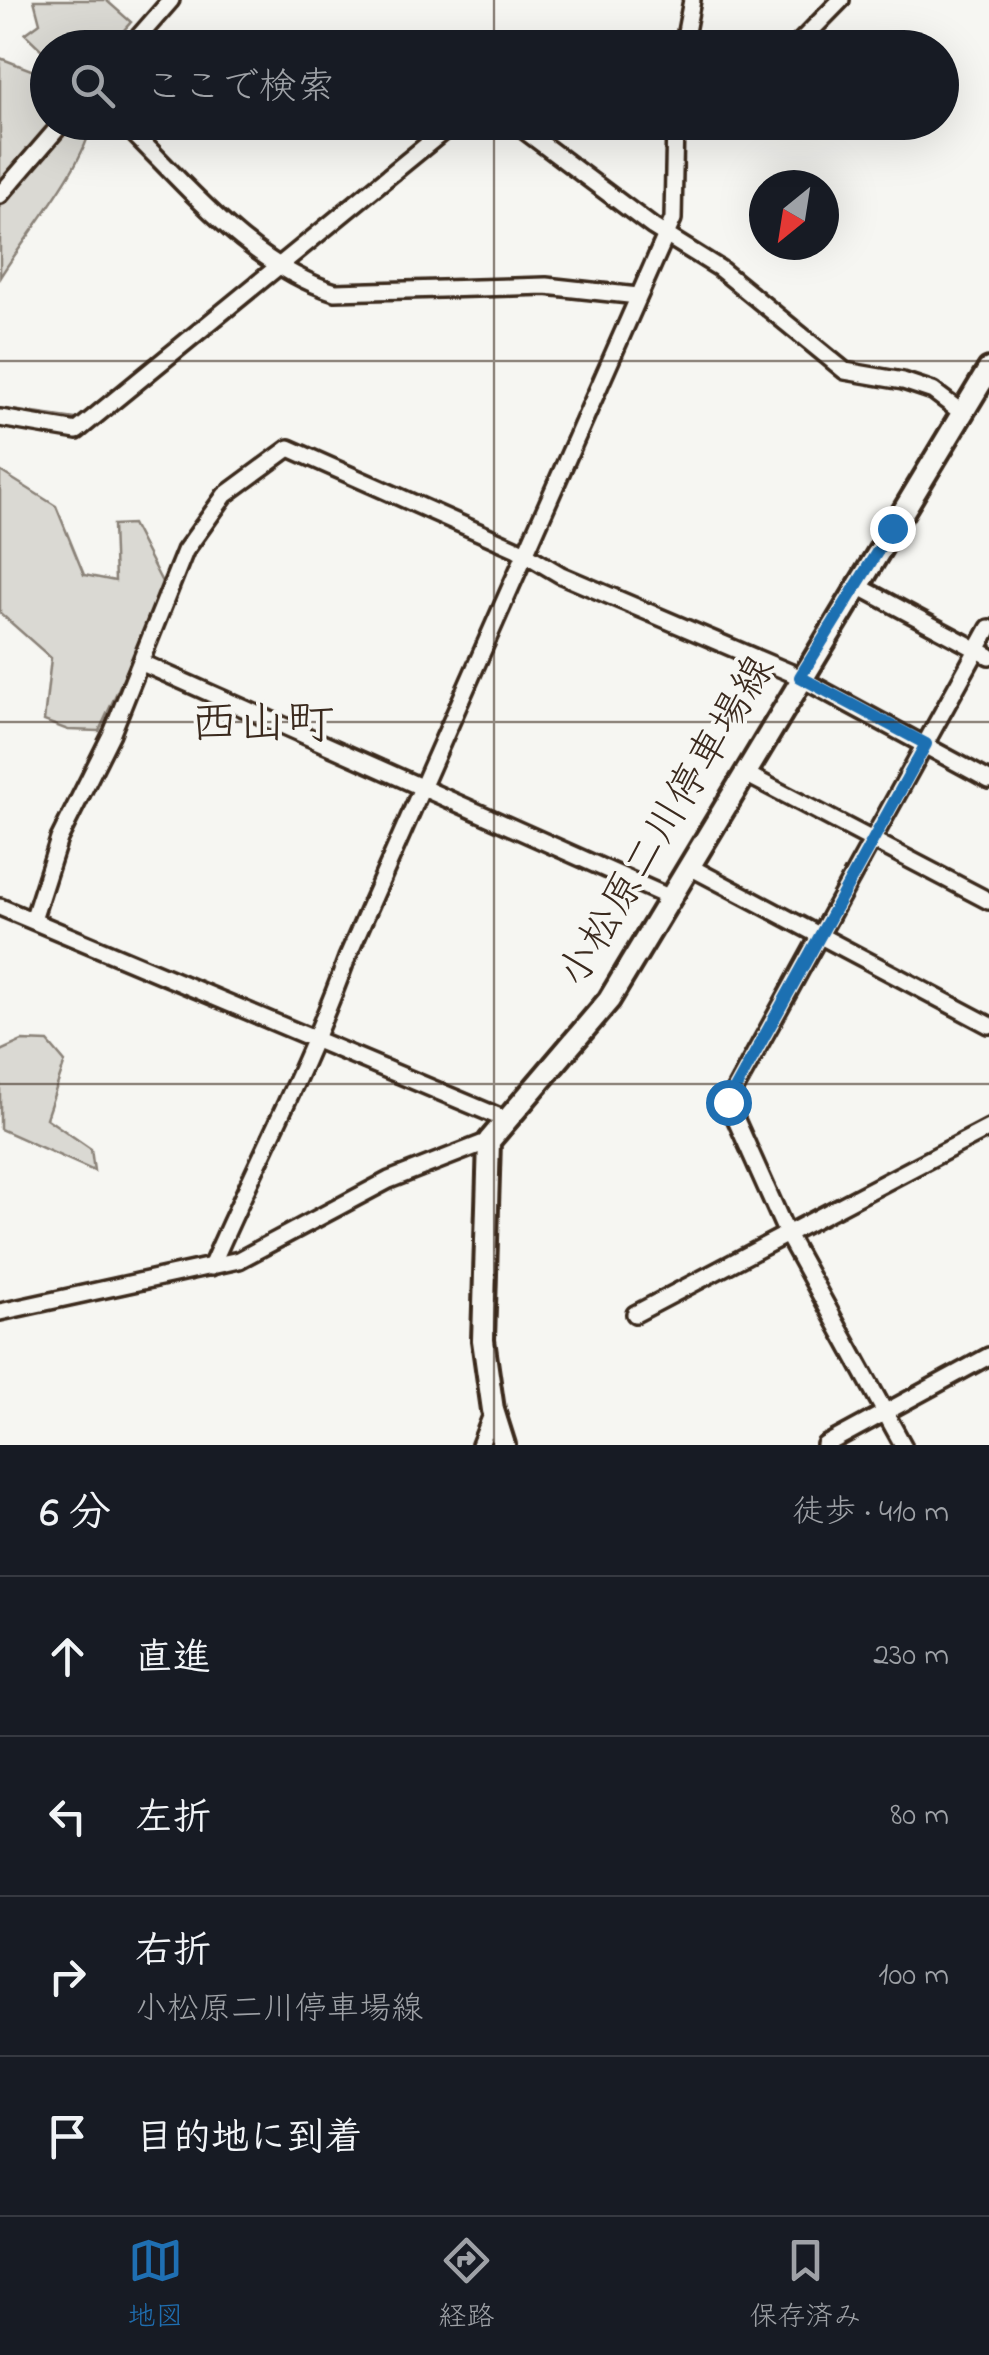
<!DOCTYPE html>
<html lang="ja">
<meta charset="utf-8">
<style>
:root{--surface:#171b24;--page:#20242c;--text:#f1f3f6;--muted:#9ea1a6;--line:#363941;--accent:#1f6fb2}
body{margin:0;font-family:"Indie Flower","Klee One",sans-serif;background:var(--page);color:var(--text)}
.compass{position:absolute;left:749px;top:170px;width:90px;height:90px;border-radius:50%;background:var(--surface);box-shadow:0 10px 40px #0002;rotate:210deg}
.stop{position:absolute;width:30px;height:30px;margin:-22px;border:8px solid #1f6fb2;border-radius:50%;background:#fff}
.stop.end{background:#1f6fb2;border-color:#fff;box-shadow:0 2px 10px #0008}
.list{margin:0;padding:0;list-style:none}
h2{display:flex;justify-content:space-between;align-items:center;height:130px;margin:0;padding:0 40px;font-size:42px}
h2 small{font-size:32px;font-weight:400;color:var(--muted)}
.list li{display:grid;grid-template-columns:65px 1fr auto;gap:30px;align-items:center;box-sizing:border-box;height:160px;padding:0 40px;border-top:2px solid var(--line)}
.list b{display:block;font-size:38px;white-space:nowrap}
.list p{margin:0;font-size:32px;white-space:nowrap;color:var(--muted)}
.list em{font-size:32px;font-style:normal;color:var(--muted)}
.icon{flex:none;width:55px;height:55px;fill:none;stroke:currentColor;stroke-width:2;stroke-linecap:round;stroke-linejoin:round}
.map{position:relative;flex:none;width:989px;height:1445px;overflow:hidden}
.search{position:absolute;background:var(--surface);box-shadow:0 10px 40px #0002;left:30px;right:30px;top:30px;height:110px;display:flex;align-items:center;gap:25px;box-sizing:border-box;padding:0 35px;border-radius:55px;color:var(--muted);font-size:38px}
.sheet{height:770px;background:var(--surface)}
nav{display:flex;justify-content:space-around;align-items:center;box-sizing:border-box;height:140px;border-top:2px solid var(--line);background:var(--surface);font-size:28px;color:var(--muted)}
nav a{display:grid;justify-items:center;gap:5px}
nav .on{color:var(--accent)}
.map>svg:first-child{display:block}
.green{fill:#dad9d3;stroke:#8a8278;stroke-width:2.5}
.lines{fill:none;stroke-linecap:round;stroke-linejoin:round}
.stream{stroke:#857a71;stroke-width:4}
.minor-casing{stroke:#3b2a1e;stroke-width:22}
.major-casing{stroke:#3b2a1e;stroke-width:28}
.minor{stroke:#f6f6f2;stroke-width:15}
.major{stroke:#f6f6f2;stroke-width:20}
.route{stroke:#1f6fb2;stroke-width:12}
.grid{fill:none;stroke:#3b2a1e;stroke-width:2.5;stroke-opacity:0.55}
.labels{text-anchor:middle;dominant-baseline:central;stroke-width:8;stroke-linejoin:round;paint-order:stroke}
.street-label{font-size:42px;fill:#3b2a1e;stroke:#f6f6f2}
.quarter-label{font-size:48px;fill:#3b2a1e;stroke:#f6f6f2}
</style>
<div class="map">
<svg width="989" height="1445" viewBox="0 0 989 1445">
<rect width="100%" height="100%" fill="#f6f6f2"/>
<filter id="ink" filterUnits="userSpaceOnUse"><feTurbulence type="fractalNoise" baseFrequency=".01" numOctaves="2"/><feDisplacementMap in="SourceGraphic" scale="20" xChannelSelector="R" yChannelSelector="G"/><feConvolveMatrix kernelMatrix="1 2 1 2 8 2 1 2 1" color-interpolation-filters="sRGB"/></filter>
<g filter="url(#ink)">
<!-- green -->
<g class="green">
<path d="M34,0H106L131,22L109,47L48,48L47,55L25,34L40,23Z"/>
<path d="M0,58L47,76L48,122L91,123C88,161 23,240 0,277Z"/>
<path d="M0,471L56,506L84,575L115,581L113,525L132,524L165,588L99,731L68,730L44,721L51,658L0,613Z"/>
<path d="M22,1041L48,1042L65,1062L46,1118L91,1149L94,1171L0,1129V1051Z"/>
</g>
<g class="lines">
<!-- stream -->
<path class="stream" d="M0,409L77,420L165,349"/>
<!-- minor casing -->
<g class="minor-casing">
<g id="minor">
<path d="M129,48L171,0"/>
<path d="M683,48L692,0"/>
<path d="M794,48L841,0"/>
<path d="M122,122C185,183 249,265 335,292L546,286L638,296"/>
<path d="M513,122L653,227L719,268L845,371L903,381L933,391L961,412"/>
<path d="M0,195L63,122"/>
<path d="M0,418L77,431L455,122"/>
<path d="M858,586L989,656"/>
<path d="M142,663L673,899"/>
<path d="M744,773L989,901"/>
<path d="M692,868L989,1025"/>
<path d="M0,907L507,1120"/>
<path d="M33,920L59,839L112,733L185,551L225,495L289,448L517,549L561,575L789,672L989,780"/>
<path d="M211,1267C256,1164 309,1063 347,958L673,219L675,122"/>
<path d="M0,1312L239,1260L389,1180L489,1141"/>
<path d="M635,1314L989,1128"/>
<path d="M480,1445L493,1412"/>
<path d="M825,1445L989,1356"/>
<path d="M903,1445L787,1234L728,1102L989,628"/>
</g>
</g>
<!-- major casing -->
<g class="major-casing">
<path id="major" d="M504,1445L493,1410L483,1340L489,1141L609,1000L989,369"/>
</g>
<!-- minor -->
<use href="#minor" class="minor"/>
<!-- major -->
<use href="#major" class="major"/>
</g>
</g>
<g class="lines" filter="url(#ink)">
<!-- route -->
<path class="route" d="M728,1102L926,744L800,677L892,528"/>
</g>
<!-- grid -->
<path class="grid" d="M494,0V48M494,122V1445M0,361H989M0,722H989M0,1084H989"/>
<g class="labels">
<!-- street labels -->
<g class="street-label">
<text transform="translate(668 822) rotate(-59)">小松原二川停車場線</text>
</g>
<!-- quarter labels -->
<g class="quarter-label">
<text x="262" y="726">西山町</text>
</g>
</g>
</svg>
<svg class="compass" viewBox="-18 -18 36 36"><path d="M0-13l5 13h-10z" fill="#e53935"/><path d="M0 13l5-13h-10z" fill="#9ea1a6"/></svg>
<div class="stop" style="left:728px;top:1102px"></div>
<div class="stop end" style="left:892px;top:528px"></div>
<div class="search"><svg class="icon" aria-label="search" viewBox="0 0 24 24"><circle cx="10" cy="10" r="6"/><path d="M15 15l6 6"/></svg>ここで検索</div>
</div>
<section class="sheet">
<h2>6 分<small>徒歩 · 410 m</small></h2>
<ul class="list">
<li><svg class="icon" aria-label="ahead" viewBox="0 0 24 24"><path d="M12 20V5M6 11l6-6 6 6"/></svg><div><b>直進</b></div><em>230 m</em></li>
<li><svg class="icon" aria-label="left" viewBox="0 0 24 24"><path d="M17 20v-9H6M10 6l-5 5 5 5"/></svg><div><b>左折</b></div><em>80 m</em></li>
<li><svg class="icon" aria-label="right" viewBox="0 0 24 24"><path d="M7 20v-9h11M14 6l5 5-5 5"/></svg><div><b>右折</b><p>小松原二川停車場線</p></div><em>100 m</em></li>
<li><svg class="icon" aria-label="arrive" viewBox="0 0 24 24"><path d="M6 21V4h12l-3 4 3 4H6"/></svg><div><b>目的地に到着</b></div></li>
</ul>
</section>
<nav>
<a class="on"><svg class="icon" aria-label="map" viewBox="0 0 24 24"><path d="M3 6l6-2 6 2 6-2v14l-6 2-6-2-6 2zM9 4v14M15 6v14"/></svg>地図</a>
<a><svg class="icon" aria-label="directions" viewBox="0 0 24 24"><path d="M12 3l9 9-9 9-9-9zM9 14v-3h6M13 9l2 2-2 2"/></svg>経路</a>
<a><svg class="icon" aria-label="saved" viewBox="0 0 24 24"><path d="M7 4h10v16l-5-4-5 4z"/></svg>保存済み</a>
</nav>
